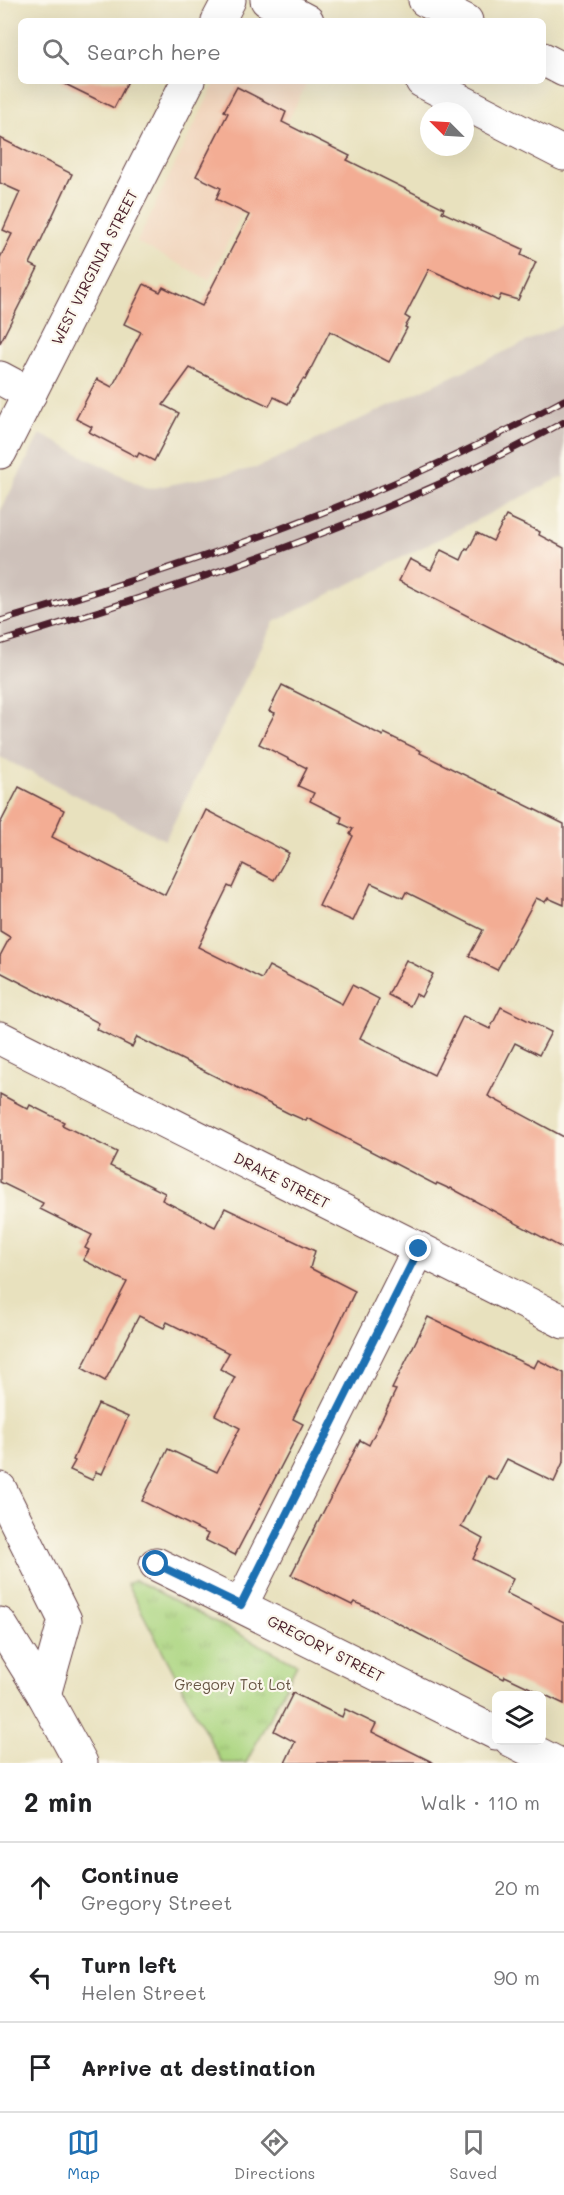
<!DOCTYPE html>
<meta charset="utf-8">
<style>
:root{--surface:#fff;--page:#f6f6f6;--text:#202124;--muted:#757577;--line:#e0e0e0;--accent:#1f6fb2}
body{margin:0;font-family:Mali,sans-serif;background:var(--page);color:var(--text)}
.controls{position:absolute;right:18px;bottom:18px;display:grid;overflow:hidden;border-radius:9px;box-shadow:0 6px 24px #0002}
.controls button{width:54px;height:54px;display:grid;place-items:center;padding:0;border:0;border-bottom:2px solid var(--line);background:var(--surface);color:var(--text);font:30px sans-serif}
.compass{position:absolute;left:420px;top:102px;width:54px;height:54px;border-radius:50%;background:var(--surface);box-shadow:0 6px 24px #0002;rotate:294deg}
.stop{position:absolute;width:18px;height:18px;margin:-14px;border:4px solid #1f6fb2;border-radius:50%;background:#fff}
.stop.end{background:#1f6fb2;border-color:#fff;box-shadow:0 2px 6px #0008}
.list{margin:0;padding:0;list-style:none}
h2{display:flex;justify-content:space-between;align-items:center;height:78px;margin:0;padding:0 24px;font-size:26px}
h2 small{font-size:20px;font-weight:400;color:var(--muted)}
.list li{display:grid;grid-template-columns:39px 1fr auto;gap:18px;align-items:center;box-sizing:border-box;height:90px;padding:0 24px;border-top:2px solid var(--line)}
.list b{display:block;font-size:22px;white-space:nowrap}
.list p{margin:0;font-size:20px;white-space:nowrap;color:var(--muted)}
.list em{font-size:20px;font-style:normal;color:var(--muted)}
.icon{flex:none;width:33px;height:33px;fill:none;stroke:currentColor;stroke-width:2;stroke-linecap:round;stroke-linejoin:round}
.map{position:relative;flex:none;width:564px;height:1763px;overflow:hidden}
.search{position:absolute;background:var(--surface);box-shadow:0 6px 24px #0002;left:18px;right:18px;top:18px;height:66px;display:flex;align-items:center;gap:15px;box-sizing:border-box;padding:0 21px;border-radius:9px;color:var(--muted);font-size:22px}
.sheet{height:348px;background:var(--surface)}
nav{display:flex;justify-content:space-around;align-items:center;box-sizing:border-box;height:84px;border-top:2px solid var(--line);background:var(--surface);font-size:16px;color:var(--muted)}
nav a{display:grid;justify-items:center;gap:3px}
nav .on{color:var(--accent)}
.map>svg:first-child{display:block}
.built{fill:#f1d5bd}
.industrial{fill:#cec1ba}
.park{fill:url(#park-tufts);stroke:#7a7a56;stroke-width:1.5}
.building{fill:#f3ad94}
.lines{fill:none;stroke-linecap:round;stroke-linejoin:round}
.street-casing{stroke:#623c41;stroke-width:35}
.secondary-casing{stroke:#623c41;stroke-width:35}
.highway-casing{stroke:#623c41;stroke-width:35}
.street{stroke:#fff;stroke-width:33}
.secondary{stroke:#fff;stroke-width:33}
.highway{stroke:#fff;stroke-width:33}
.rail-casing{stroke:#4a1f2b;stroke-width:7}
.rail{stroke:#fbf7ec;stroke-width:4.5;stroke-dasharray:14;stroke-linecap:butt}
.route{stroke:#1f6fb2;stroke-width:8}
.labels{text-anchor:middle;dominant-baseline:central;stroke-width:4.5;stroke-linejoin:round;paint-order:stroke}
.street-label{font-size:15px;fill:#4a1f2b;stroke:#fbf7ec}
.park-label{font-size:15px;fill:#675644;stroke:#fbf7ec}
</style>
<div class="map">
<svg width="564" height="1763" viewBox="0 0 564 1763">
<defs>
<pattern id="park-tufts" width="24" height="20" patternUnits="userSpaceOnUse" patternTransform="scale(1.5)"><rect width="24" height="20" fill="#abd580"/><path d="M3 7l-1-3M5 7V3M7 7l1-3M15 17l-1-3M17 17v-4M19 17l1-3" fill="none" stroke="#95b66f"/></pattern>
</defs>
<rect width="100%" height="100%" fill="#fbf7ec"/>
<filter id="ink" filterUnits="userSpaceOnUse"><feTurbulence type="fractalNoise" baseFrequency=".0167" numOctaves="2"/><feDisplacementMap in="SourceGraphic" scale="12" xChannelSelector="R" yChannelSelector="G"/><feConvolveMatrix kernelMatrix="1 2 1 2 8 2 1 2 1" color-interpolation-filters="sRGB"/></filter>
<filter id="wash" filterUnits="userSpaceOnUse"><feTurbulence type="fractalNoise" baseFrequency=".008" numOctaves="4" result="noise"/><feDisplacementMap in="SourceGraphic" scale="24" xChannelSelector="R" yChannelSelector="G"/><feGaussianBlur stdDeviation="1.35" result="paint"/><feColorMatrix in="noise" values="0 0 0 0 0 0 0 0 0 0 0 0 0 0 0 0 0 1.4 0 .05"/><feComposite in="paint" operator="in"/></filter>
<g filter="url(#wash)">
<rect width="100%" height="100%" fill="#e8e1be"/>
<!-- built -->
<path class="built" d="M216,81H298L306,85L209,280L137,242Z"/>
<!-- industrial -->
<path class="industrial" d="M564,324V476L274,622L165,840L0,757V512L40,434L148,489L256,468Z"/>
<!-- park -->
<path class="park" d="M135,1580L297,1664L246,1763H222L127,1584Z"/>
<g id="blocks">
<!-- building -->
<g class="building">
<path d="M59,81H128L114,108Z"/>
<path d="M237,87L286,112L282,122L350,156L347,160L444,208L442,212L523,249L521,255L536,262L518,300L501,295L498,301L429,269L405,316L410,319L405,327L407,328L389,362L330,331L305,380L303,379L288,404L274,397L269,406L190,368L163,405L179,413L154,461L139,453L137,457L89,432L92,427L76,419L97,379L112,387L141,332L124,324L144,284L160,292L163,287L202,306L249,215L216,199L221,188L196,176L228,113L224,111Z"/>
<path d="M0,138L72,174L30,264L38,268L0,343V258L12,234L3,230L20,192L0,183Z"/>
<path d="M506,516L540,532L539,535L564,548V665L399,581L410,559L431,570L441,550L461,560L466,549L468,550L477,533L493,541Z"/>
<path d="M282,685L383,736L384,733L421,751L420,753L564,824V905L548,898L545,902L536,898L497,970L469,956L483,930L406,892L403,898L371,883L353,921L319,906L353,836L350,834L353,829L340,823L342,817L310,801L314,793L298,786L307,768L259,744L275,713L269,711Z"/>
<path d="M19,787L64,810L52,837L165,895L206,810L289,853L274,880L243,864L232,888L228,886L198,947L262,979L269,966L342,1004L352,985L379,999L360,1038L434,1075L463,1016L490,1029L501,1007L551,1032L539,1055L515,1043L488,1096L564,1137V1249L451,1188L450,1189L437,1183L436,1185L307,1118L306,1121L288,1113L137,1037L132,1047L96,1029L99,1023L0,972V956L10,937L0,931V824Z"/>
<path d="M406,960L433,974L421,997L416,994L410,1006L388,995Z"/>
<path d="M0,1094L28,1109L30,1105L64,1122L62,1125L117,1152L110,1166L165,1193L162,1200L215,1227L225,1208L315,1251L310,1268L355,1291L293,1419L303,1424L235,1555L205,1540L208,1534L142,1501L168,1449L217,1472L240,1428L215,1415L235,1377L220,1369L229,1353L167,1322L164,1328L139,1316L105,1381L82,1368L127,1282L83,1260L89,1250L85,1248L92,1235L40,1209L43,1203L0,1182Z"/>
<path d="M428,1317L534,1368L538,1360L564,1373V1460L554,1482L507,1459L496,1480L487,1476L461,1527L483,1539L473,1559L513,1579L506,1593L564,1622V1704L505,1676L504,1679L373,1610L354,1602L352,1605L291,1575L360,1440L369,1445L396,1390L392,1389Z"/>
<path d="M98,1404L128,1417L102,1474L96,1472L92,1480L70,1470L75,1461L73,1460Z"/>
<path d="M293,1693L342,1717L345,1709L376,1724L372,1732L434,1763H285L295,1742L274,1731Z"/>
</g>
</g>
</g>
<g filter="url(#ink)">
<use href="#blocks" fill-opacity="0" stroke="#623c41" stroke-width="1.5"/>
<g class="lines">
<!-- street casing -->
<g class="street-casing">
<g id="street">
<path d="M218,21L229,0"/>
<path d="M0,378L30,394"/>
<path d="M0,452L188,81"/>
<path d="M0,1038L564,1322"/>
<path d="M156,1564L496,1733"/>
<path d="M241,1605L419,1249"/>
<path d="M511,1740L556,1763"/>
</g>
</g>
<!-- secondary casing -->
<g class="secondary-casing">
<g id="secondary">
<path d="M267,0L307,21"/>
<path d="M425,0L466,21"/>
<path d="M543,59L564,70"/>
<path d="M422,81L564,154"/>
</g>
</g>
<!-- highway casing -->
<g class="highway-casing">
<g id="highway">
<path d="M0,1489L65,1620L44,1695"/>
<path d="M0,1624L44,1695L81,1763"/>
</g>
</g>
<!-- street -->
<use href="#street" class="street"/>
<!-- secondary -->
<use href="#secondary" class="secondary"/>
<!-- highway -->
<use href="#highway" class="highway"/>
<!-- rail casing -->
<g class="rail-casing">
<g id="rail">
<path d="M0,621C193,564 387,498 564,400"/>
<path d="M0,642C193,583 387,519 564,422"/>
</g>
</g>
<!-- rail -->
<use href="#rail" class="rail"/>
</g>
</g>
<g class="lines" filter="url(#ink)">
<!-- route -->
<path class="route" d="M156,1564L241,1605L419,1249"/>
</g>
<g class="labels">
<!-- street labels -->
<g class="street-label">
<text transform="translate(94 267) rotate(-63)">WEST VIRGINIA STREET</text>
<text transform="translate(282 1180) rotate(27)">DRAKE STREET</text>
<text transform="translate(326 1648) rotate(27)">GREGORY STREET</text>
</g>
<!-- park labels -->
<g class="park-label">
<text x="233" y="1684">Gregory Tot Lot</text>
</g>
</g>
</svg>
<div class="controls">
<button><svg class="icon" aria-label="layers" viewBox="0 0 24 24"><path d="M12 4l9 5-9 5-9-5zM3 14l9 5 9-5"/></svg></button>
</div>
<svg class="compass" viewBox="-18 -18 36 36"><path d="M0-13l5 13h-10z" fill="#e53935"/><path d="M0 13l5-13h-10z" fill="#757577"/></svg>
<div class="stop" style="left:156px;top:1564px"></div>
<div class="stop end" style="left:419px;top:1249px"></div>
<div class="search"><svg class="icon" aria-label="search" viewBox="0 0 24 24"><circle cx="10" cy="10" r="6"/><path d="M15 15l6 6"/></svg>Search here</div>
</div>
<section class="sheet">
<h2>2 min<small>Walk · 110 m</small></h2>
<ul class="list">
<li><svg class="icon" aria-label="ahead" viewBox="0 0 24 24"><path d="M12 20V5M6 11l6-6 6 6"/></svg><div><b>Continue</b><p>Gregory Street</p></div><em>20 m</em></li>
<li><svg class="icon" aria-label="left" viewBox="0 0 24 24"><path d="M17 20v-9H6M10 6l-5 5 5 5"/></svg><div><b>Turn left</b><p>Helen Street</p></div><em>90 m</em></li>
<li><svg class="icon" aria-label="arrive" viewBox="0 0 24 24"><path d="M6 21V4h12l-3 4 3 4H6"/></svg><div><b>Arrive at destination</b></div></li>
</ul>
</section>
<nav>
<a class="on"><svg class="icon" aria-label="map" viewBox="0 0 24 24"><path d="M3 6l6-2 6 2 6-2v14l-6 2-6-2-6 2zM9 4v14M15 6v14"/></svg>Map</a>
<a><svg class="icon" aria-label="directions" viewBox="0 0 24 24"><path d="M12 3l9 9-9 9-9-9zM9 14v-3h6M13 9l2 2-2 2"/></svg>Directions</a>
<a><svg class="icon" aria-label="saved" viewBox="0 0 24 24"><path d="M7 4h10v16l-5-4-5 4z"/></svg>Saved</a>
</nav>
